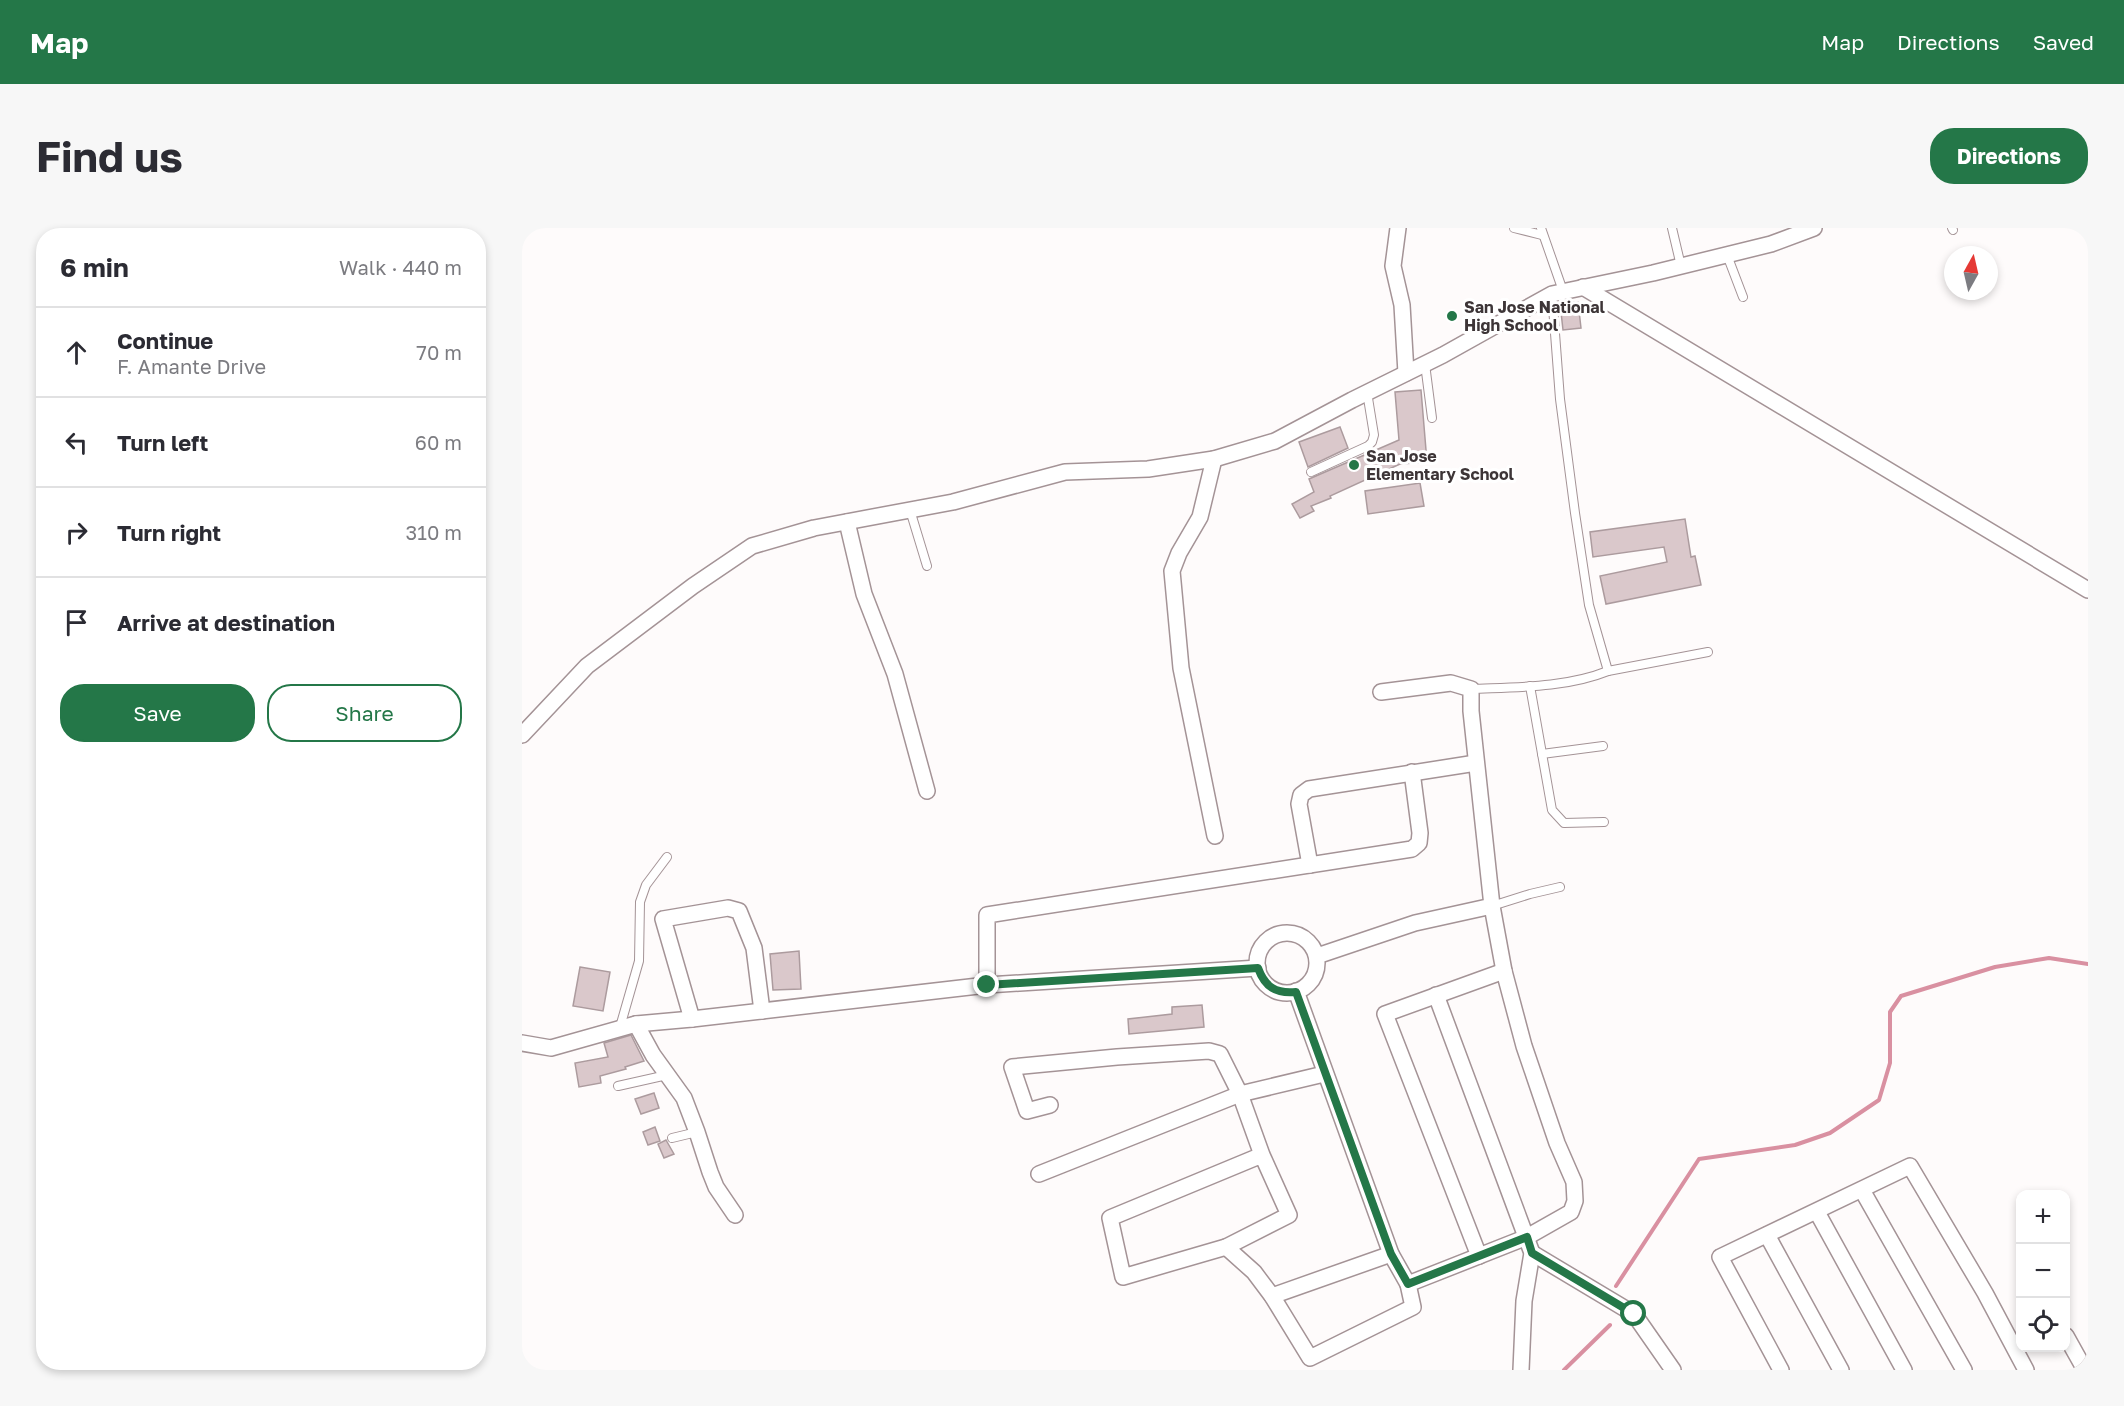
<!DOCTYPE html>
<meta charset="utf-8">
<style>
:root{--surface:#fff;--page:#f7f7f7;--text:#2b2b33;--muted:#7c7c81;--line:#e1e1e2;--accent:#247748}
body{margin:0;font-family:"Golos Text",sans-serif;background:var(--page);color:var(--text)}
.controls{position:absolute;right:18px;bottom:18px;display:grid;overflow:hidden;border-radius:12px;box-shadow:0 3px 9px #0003}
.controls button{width:54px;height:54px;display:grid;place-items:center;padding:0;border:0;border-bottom:2px solid var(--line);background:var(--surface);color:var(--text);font:30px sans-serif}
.compass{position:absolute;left:1422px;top:18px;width:54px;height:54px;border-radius:50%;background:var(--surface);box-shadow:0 3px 9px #0003;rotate:8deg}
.stop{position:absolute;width:18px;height:18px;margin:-14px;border:4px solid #247748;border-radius:50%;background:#fff}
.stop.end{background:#247748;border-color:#fff;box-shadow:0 2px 6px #0008}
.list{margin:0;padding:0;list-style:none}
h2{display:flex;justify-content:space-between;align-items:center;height:78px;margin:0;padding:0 24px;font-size:26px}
h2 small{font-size:20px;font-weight:400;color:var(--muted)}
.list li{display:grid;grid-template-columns:39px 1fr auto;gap:18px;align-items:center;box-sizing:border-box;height:90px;padding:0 24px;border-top:2px solid var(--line)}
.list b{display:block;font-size:22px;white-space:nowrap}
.list p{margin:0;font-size:20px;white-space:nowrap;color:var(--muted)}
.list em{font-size:20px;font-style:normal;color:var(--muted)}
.actions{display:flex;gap:12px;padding:18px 24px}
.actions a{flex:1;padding:14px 0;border:2px solid var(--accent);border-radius:24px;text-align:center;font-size:21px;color:var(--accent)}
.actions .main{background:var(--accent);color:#fff}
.icon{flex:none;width:33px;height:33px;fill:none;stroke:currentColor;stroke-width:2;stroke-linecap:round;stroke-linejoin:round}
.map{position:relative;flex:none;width:1566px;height:1142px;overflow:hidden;border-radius:24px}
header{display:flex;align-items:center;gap:36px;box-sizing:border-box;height:84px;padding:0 30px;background:var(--accent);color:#fff}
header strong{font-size:28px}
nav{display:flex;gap:33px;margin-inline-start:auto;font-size:21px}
.intro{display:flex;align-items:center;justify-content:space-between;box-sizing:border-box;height:144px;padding:0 36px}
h1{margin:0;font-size:42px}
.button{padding:15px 27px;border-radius:24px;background:var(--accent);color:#fff;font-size:21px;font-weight:700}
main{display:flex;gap:36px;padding:0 36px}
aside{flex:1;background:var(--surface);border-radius:24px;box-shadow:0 3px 9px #0003}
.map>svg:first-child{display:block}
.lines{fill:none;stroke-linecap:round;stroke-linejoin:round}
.stream{stroke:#d990a1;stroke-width:4}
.building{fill:#dac8cb;stroke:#ac9b9e;stroke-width:1.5}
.service-casing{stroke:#a49396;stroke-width:10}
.minor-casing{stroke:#a49396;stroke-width:18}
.service{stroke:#fff;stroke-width:8}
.minor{stroke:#fff;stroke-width:15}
.route{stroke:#247748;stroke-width:8}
.poi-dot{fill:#247748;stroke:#fff;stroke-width:2}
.labels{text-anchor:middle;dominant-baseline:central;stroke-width:6;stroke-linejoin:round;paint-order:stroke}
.poi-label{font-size:16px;font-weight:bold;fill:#3d3537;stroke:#fff;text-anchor:start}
</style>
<header>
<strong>Map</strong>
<nav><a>Map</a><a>Directions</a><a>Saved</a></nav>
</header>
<div class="intro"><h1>Find us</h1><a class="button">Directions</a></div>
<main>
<aside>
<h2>6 min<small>Walk · 440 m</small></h2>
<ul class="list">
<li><svg class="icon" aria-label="ahead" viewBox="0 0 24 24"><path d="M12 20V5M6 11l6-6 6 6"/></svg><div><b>Continue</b><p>F. Amante Drive</p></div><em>70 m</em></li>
<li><svg class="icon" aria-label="left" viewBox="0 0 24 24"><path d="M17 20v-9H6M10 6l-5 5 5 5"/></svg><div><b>Turn left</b></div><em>60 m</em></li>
<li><svg class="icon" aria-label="right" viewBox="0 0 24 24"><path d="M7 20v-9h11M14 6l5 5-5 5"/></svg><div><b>Turn right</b></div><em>310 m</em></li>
<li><svg class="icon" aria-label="arrive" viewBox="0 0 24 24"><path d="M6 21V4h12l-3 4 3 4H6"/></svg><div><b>Arrive at destination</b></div></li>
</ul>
<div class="actions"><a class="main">Save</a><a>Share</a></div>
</aside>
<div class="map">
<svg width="1566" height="1142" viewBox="0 0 1566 1142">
<rect width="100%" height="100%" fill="#fefbfb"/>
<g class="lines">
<!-- stream -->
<g class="stream">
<path d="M1094,1058L1177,931L1273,917L1308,905L1357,872L1368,835V784L1379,768L1473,739L1527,730L1566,736"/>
<path d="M1042,1142L1088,1097"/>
</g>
</g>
<!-- building -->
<g class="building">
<path d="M1056,74L1059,100L1041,102L1038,75Z"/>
<path d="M899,162L905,234L878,236L808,268L809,270L789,278L792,283L778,290L770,276L792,264L787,251L877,212L873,164Z"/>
<path d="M818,199L826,220L786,239L777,214Z"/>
<path d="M898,255L902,278L846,286L843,263Z"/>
<path d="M1163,291L1169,329L1173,328L1179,357L1084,376L1078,348L1145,334L1142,319L1071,329L1068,304Z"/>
<path d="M277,723L279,761L251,762L248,726Z"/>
<path d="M58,739L88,744L81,783L51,778Z"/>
<path d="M680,777L682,799L607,806L606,791L650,786V779Z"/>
<path d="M109,807L122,833L103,839L104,841L78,848L79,855L57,859L53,835L86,829L82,815Z"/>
<path d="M132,865L137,880L119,886L113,871Z"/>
<path d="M133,899L138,913L126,917L121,904Z"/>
<path d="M144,912L152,926L142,930L136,916Z"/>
</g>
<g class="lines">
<!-- service casing -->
<g class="service-casing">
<g id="service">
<path d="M992,0L1020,7"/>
<path d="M1019,0L1041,63"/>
<path d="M1150,0L1159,38"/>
<path d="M1430,0L1431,2"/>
<path d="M1205,27L1221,69"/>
<path d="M903,136L910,190"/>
<path d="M789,244L846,218L850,214L852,207L845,164"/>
<path d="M388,282L405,338"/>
<path d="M1086,443L1186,424"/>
<path d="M1008,458L1030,582L1042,595L1082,594"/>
<path d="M949,461C994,459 1044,460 1086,443L1067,377L1053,285L1038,171L1030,66"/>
<path d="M1020,526L1081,518"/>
<path d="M970,678L1008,666L1038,659"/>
<path d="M98,799L117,733L118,674L124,657L145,629"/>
<path d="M96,858L145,847"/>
<path d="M150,910L175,904"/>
</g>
</g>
<!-- minor casing -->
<g class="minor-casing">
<g id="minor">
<path d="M876,0L871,38L880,77L884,145"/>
<path d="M1061,59L1566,362"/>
<path d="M692,231L678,289L657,325L650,343L659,440L693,608"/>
<path d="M325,294L342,366L373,446L405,563"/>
<path d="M0,507L65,438L171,358L230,318L292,300L431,274L543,244L626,241L692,231L753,213L830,172L921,127L1030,66L1131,45L1249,16L1292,0"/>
<path d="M788,637L777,576L779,567L787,561L954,535"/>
<circle cx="765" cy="735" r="30"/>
<path d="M795,728L893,695L970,678"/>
<path d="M465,757V687L890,621L897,615L898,605L890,544"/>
<path d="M774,763L869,1026L886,1056"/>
<path d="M914,767L1010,1025L1002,1073L999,1142"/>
<path d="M170,791L141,691L206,680L217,683L232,720L240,783"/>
<path d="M114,796L131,827L162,870L175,904L188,944L194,959L213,987"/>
<path d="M0,815L29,820L114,796L170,791L465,757L736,740"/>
<path d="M528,877L505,883L490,839L595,829L687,823L698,826L718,866L740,927L767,987L704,1019L601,1049L588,990L740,927"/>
<path d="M517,946L718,866L802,846"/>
<path d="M1340,962L1442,1142"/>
<path d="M1295,984L1382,1142"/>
<path d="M1245,1007L1319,1142"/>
<path d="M704,1019L732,1044L750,1068L788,1130L891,1079L886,1056L1005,1009L1049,984L1053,973L1052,954L1035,915L1002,818L982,743L970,678L949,483V461L929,455L859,464"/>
<path d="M1010,1025L1112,1086L1151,1142"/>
<path d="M957,1028L863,786L982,743"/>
<path d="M750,1068L869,1026"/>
<path d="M1544,1108L1563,1142"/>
<path d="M1259,1142L1198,1029L1388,938L1463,1065L1504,1142"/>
</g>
</g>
<!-- service -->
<use href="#service" class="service"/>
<!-- minor -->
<use href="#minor" class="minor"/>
</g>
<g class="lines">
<!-- route -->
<path class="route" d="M465,757L736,740C743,759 754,766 774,764L869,1026L886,1056L1005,1009L1010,1025L1112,1086"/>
</g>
<!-- markers -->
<g class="poi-dot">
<circle cx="930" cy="88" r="6"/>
<circle cx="832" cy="237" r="6"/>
</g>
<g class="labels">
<!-- poi labels -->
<g class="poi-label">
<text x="942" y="79">San Jose National<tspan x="942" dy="18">High School</tspan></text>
<text x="844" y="228">San Jose<tspan x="844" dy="18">Elementary School</tspan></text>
</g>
</g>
</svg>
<div class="controls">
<button>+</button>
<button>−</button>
<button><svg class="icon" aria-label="locate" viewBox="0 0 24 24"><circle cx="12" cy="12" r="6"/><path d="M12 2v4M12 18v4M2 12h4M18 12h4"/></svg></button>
</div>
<svg class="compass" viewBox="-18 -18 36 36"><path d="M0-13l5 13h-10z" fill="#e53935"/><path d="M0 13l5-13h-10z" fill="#7c7c81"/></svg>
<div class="stop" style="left:1112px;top:1086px"></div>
<div class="stop end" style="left:465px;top:757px"></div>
</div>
</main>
